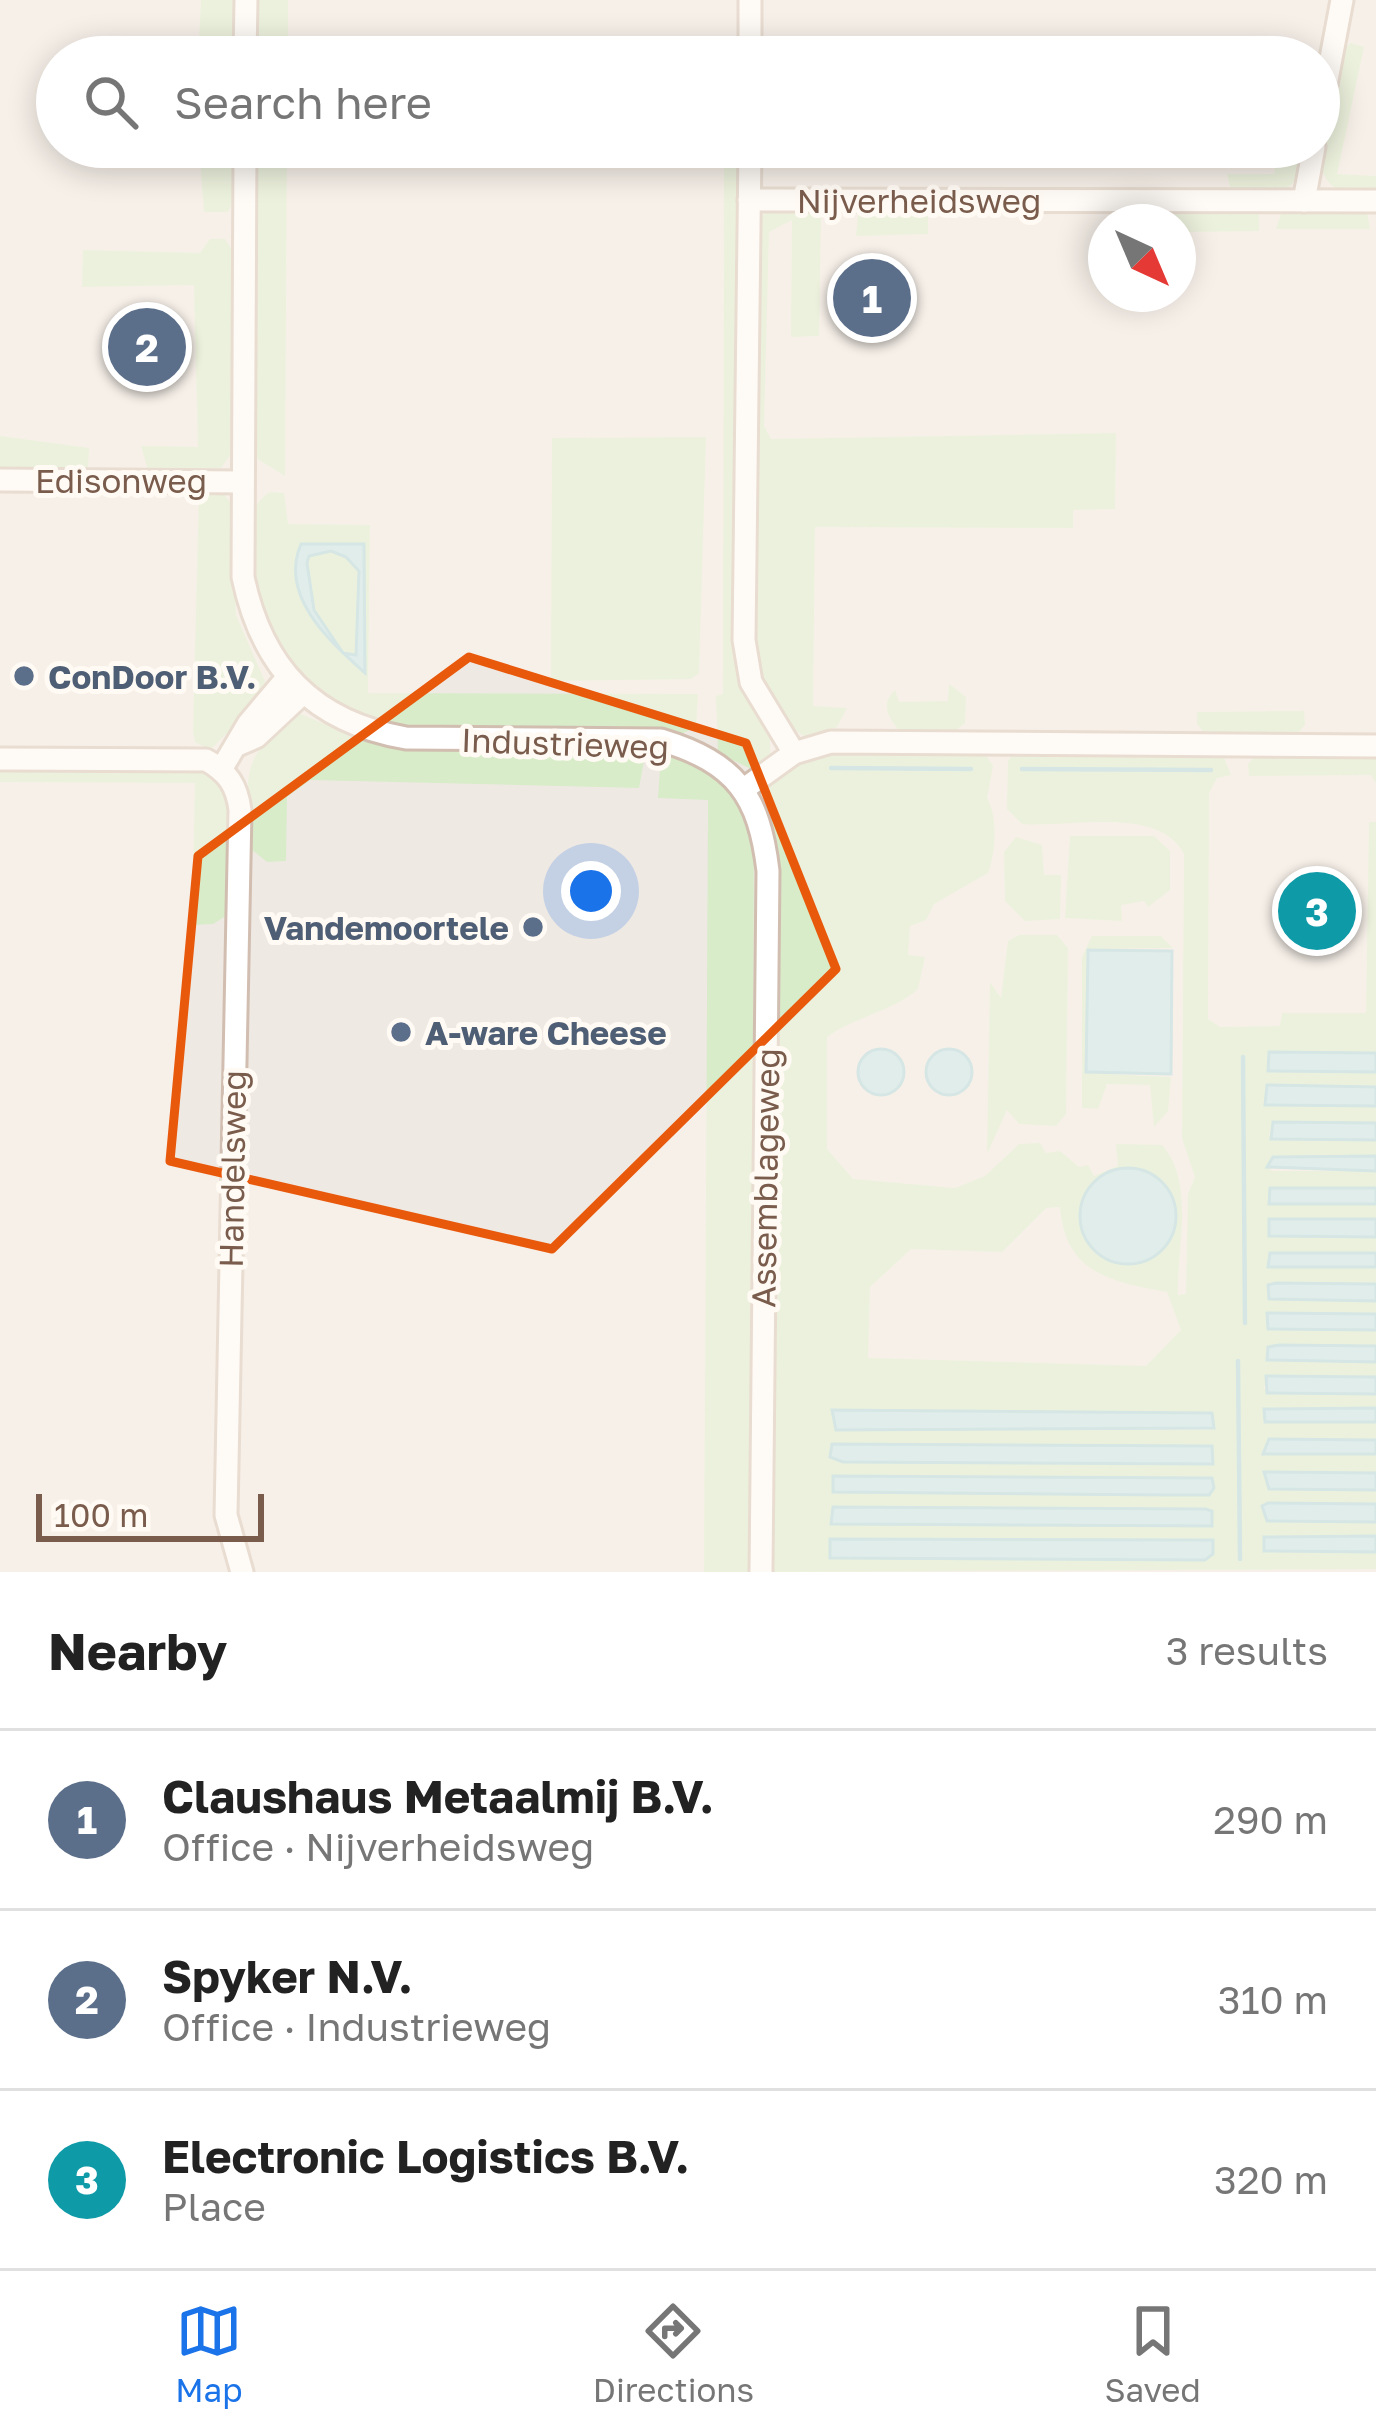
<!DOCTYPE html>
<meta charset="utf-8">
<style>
:root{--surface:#fff;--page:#f2f2f2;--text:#222;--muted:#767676;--line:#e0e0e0;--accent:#1a73e8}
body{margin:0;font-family:"Golos Text",sans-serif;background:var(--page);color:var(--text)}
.compass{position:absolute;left:1088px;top:204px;width:108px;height:108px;border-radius:50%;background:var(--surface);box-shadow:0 6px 30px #0003;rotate:136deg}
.scale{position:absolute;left:36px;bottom:30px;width:228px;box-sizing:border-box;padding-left:12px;border:6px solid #7a5c4d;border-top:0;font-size:33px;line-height:42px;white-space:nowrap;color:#7a5c4d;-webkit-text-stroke:9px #fffaf3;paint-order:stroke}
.you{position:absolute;left:591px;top:891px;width:42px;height:42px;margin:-30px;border:9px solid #fff;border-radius:50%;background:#1a73e8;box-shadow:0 0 0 18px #1a73e833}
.badge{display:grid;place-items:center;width:78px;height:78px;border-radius:50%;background:var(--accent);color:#fff;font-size:39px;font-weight:700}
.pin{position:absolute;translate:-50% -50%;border:6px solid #fff;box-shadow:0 3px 12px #0006}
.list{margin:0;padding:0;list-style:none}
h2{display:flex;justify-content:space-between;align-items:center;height:156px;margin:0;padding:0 48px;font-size:51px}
h2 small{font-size:39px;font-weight:400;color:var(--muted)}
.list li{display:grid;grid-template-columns:78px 1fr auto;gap:36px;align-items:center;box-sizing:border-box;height:180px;padding:0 48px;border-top:3px solid var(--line)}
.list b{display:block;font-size:45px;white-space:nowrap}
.list p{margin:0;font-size:39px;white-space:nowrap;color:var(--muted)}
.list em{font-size:39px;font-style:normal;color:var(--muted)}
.icon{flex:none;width:66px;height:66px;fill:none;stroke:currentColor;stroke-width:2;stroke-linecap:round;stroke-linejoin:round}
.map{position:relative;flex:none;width:1376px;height:1572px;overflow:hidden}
.search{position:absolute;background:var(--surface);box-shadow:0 6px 30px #0003;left:36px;right:36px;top:36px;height:132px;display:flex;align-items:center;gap:30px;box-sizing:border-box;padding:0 42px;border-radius:66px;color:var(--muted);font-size:45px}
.sheet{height:696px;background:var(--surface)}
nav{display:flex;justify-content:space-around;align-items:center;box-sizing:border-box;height:168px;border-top:3px solid var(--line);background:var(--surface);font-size:33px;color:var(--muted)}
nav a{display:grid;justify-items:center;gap:6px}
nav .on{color:var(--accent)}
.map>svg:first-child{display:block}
.industrial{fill:#efe9e4;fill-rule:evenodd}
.green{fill:#d8ecc9;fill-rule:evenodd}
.water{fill:#bfe3e8;stroke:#a5d3da;stroke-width:3;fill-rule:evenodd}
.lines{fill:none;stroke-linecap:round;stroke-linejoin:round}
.stream{stroke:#a5d3da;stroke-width:4.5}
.minor-casing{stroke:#d1beb0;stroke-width:27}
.minor{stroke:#fff;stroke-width:21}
.marked{fill:none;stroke:#e8590c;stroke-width:9;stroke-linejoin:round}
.service-dot{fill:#5c6f8a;stroke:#fffaf3;stroke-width:4.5}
.labels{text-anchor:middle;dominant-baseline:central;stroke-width:10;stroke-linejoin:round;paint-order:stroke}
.street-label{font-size:33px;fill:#7a5c4d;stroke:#fffaf3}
.service-label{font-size:33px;font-weight:bold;fill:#4e5e75;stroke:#fffaf3;text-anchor:start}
</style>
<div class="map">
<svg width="1376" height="1572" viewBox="0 0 1376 1572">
<rect width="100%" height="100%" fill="#fdf6ec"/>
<!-- industrial -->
<path class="industrial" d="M0,0H1376V1572H0ZM57,57H1319V147H57ZM1106,222H1178V294H1106Z"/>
<!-- green -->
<g class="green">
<path d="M201,0H237L236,39L229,48H210L199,41Z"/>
<rect x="254" y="0" width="34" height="57"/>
<path d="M1351,43L1364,47L1337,174L1376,176V194C1350,194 1330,196 1321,167L1342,50Z"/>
<path d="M199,147H236V196L228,212H204Z"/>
<path d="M253,147H287L285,476L256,458L250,432Z"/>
<path d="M724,147H738L737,669L770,732V758L751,769L718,753L716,696L723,694Z"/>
<path d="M1279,147H1308C1292,202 1284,192 1231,191L1227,174H1274Z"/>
<path d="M783,208L817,212L821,218L819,336L791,337L792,220L769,232L764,426L771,439L1116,433L1115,509L1073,510V528L815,527L813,706L847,708L837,727L807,737C777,725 760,680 753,650L757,223L766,212Z"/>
<path d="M870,209L920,211L928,216V234L856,236L858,214Z"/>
<path d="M1156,210H1259V231L1178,232V222H1156Z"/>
<path d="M1367,212L1370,229H1276L1281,214Z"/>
<path d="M210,239H225L235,254L232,453L221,468L148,470L141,446L198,447L194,285L82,287L83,250L200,253Z"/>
<path d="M0,436L89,448L88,470H0Z"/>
<path d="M706,437L699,673L691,679L551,681L552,438Z"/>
<path d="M199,489L223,493L231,503L236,615L267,686L260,700L210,750L195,742L193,731Z"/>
<path d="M270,492L284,493L288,524L370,525L368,693L698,694L696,727L679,735L419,731C318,720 259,649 251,551C249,527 248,506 270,492Z"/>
<path d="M949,684L966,697L965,723L952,733L902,734C890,720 879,705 895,690L899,702L948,701Z"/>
<path d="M1304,711L1305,725L1297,734H1205L1197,724V712Z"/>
<path d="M296,712L370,743L392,746L639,753L644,761L639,788L310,780L287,797L286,861L267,862L247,846C249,772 237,762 296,712Z"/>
<path d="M829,752H984L993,766L987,798C998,817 996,852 988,873L934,904L926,920L910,926L908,955L925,957L918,989C892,1012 856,1016 827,1037V1149L853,1179L955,1188L985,1176L1019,1144L1040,1143L1046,1153L1060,1151L1079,1167L1088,1165L1094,1176L1118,1166L1116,1144L1162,1145C1196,1183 1176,1250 1178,1295L1186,1294L1188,1194L1195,1177L1182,1138L1184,854C1159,805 1070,828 1022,824L1007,809L1008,761L1014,752L1223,755L1231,775L1217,778L1209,793L1208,1019L1220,1027L1280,1026L1282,1013H1366L1369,822H1376V1053L1269,1052V1071L1376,1072V1087L1268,1085L1265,1104L1376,1106V1123L1273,1122L1269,1134L1272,1139L1376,1140V1156L1273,1157L1267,1166L1272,1171H1376V1188H1270V1204H1376V1219H1270V1236L1376,1237V1253H1270L1269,1267H1376V1284L1276,1283L1269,1299L1376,1301V1314L1268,1313L1269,1329L1376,1330V1346L1268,1347L1267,1360L1376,1362V1377L1267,1376L1264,1388L1268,1393L1376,1394V1408L1265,1409L1266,1422H1376V1440L1269,1439L1263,1453L1376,1454V1473L1265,1472L1269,1489L1376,1490V1504L1262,1506L1267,1521L1376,1522V1536L1265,1537L1264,1551L1376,1552V1569L769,1572L771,831C755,779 780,765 829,752ZM1060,1207C1065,1273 1111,1282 1167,1292L1181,1330L1146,1366L868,1358L870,1287L911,1249L1002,1252L1046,1208ZM833,1410L1135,1412L1210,1430H837ZM833,1444L1211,1446L1210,1465L843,1462ZM833,1476L1211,1478L1212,1493L833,1492ZM830,1539L994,1558H831Z"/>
<path d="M1257,754L1376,755V783L1371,775L1249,776L1248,764Z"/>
<path d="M661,755C710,753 742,804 754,843L751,1572H704L708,800L658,798Z"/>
<path d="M0,767L211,772L229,801V914L213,924L192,925L195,783L0,782Z"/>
<path d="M1070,836H1154L1170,851V890L1148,907L1144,901L1121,905L1122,921L1065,918Z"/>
<path d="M1016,837L1042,845L1044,875H1061L1060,919L1025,921L1005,901L1004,852Z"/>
<path d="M1019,935H1057L1068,948L1066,1114L1056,1126L1019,1124L1007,1110L987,1154L990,982L1001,998L1008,941Z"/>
<path d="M1092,936H1161L1173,948L1087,949L1086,1073L1171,1077L1168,1111L1154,1127L1150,1085L1107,1084L1098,1109L1082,1108V957Z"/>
</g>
<!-- water -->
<g class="water">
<path d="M301,544H364L365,673C332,643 278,597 301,544ZM331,551L346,557L359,571L356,655L343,653L314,610L307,563L309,556Z"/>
<path d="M1088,950L1172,951L1171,1074L1086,1072Z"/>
<circle cx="881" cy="1072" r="23"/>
<circle cx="949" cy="1072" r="23"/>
<path d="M1269,1052L1376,1053V1072L1268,1071Z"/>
<path d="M1267,1085L1376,1087V1106L1265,1105Z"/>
<path d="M1273,1122L1376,1123V1140L1271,1139Z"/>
<path d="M1376,1156V1171L1267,1167L1273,1157Z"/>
<circle cx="1128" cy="1216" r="48"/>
<path d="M1270,1188H1376V1204H1269Z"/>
<path d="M1269,1219H1376V1237L1269,1236Z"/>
<path d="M1270,1253H1376V1267H1268Z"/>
<path d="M1276,1283L1376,1284V1301L1269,1299L1268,1285Z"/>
<path d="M1267,1313L1376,1314V1330L1268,1329Z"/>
<path d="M1279,1345L1376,1346V1362L1267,1360L1268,1347Z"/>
<path d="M1266,1376L1376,1377V1394L1267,1393Z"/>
<path d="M1376,1408V1422H1265L1264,1409Z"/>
<path d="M832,1410L1212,1413L1214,1428L836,1430Z"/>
<path d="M1269,1439L1376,1440V1454H1263Z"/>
<path d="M832,1444L1212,1446L1213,1464L843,1462L830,1457Z"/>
<path d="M1264,1472L1376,1473V1490L1269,1489Z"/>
<path d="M833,1476L1212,1478L1214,1488L1209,1495H1165L833,1492Z"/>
<path d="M1268,1503L1376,1504V1522L1267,1521L1262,1506Z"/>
<path d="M833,1507L1206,1509L1212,1511V1526L831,1524Z"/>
<path d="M1376,1536V1552L1264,1551V1537Z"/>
<path d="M830,1539L1213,1540V1554L1205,1560L830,1558Z"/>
</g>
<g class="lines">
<!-- stream -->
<g class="stream">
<path d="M831,768L971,769"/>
<path d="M1022,769L1211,770"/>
<path d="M1243,1057L1245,1323"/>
<path d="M1238,1361L1240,1559"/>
</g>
<!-- minor casing -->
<g class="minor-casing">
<g id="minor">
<path d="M245,57L246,0"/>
<path d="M750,57V0"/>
<path d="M1319,122L1342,0"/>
<path d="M245,147L243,577C262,668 313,722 406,738L661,740C736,763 759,795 768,871L761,1572"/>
<path d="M750,147L744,640L751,682L794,753"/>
<path d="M749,200L1376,201"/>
<path d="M1304,201L1314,147"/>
<path d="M0,480L242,482"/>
<path d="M240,744L256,737L302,694"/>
<path d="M0,759L206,760C228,772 237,786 240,810L226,1515L242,1572"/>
<path d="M222,768L248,724L286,679"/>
<path d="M744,789L794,753L831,742L1376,746"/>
</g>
</g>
<!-- minor -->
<use href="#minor" class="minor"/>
</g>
<!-- marked area -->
<path d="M0 0H1376V1572H0ZM469,657L746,743L836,969L552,1249L170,1161L198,856Z" fill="#fdf6ec" fill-opacity=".55" fill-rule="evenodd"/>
<path class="marked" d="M469,657L746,743L836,969L552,1249L170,1161L198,856Z"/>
<!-- markers -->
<g class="service-dot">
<circle cx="24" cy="676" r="12"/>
<circle cx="533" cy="927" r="12"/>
<circle cx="401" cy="1032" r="12"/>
</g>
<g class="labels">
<!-- street labels -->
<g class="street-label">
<text x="919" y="200">Nijverheidsweg</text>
<text x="121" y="480">Edisonweg</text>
<text transform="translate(565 743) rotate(2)">Industrieweg</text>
<text transform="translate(232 1169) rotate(-89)">Handelsweg</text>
<text transform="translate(765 1178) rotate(-89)">Assemblageweg</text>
</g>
<!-- service labels -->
<g class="service-label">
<text x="48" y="676">ConDoor B.V.</text>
<text x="509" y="927" text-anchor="end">Vandemoortele</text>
<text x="425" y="1032">A-ware Cheese</text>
</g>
</g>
</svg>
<svg class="compass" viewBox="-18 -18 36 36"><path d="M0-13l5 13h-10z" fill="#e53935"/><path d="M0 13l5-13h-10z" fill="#767676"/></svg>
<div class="scale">100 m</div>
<div class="you"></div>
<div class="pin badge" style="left:872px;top:298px;background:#5c6f8a">1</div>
<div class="pin badge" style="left:147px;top:347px;background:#5c6f8a">2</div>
<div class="pin badge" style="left:1317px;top:911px;background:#0f9aa8">3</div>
<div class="search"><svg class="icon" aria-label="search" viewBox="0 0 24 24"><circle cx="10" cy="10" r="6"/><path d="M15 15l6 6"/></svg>Search here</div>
</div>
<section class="sheet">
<h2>Nearby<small>3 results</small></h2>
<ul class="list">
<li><span class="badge" style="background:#5c6f8a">1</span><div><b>Claushaus Metaalmij B.V.</b><p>Office · Nijverheidsweg</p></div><em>290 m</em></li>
<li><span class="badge" style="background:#5c6f8a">2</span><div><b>Spyker N.V.</b><p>Office · Industrieweg</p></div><em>310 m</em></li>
<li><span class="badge" style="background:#0f9aa8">3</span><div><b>Electronic Logistics B.V.</b><p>Place</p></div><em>320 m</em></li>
</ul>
</section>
<nav>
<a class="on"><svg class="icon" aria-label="map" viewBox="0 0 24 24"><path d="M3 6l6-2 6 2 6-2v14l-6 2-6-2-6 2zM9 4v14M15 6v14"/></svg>Map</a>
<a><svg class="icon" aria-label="directions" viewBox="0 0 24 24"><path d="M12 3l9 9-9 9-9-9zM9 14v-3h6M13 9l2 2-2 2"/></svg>Directions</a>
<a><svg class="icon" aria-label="saved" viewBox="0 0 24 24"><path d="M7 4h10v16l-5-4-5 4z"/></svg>Saved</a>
</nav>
